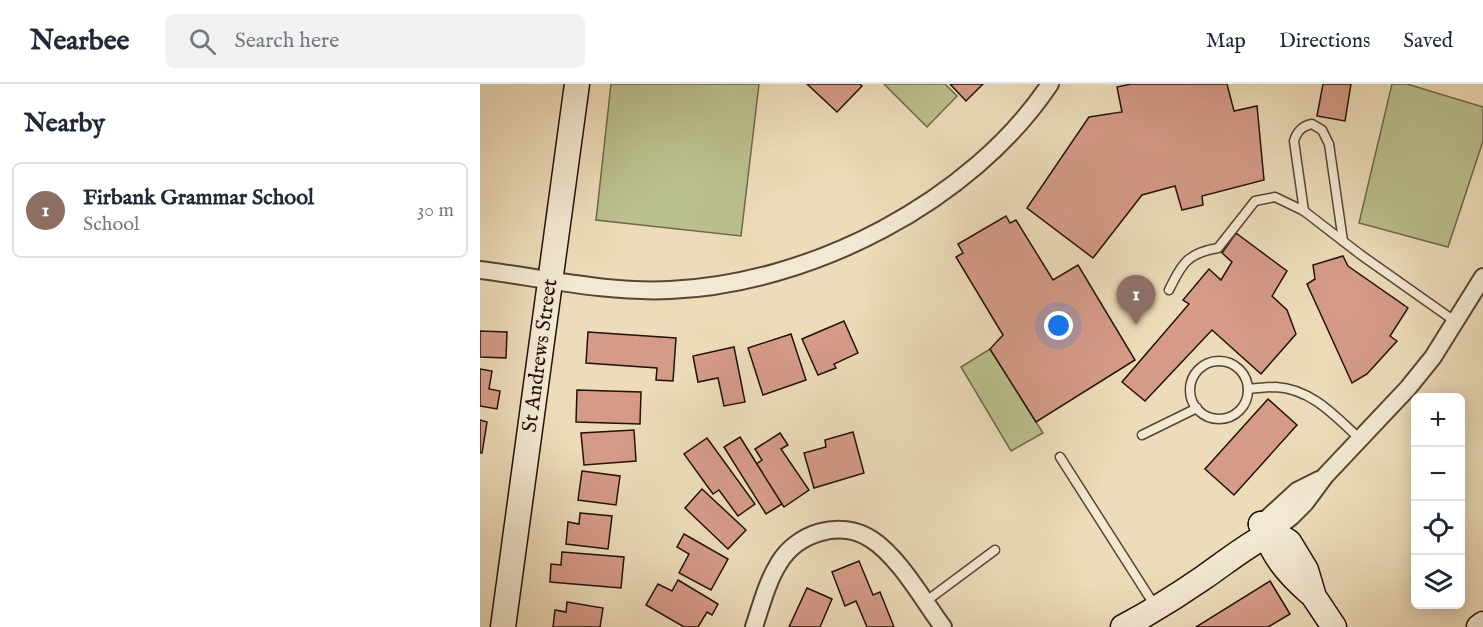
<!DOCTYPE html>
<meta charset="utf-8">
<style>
:root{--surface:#fff;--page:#f2f2f3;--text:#1f2937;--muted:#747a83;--line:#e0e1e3;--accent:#8f2418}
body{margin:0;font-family:"IM FELL English",serif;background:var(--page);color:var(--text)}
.controls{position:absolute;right:18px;bottom:18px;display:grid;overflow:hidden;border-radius:9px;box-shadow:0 3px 15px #0003}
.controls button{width:54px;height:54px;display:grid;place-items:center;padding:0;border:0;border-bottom:2px solid var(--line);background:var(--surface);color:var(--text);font:30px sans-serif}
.you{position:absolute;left:579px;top:242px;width:21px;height:21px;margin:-15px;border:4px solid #fff;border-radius:50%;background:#1a73e8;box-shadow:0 0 0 9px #1a73e833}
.badge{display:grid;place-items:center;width:39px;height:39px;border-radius:50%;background:var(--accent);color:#fff;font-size:20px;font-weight:700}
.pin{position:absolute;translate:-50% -50px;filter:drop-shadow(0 2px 3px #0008)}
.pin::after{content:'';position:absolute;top:32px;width:21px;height:18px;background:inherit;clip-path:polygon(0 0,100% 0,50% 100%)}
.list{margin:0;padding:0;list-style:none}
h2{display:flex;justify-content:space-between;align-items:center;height:78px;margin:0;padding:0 24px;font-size:26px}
h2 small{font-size:20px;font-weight:400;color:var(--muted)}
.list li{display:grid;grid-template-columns:39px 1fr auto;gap:18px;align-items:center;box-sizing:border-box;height:96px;margin:0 12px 12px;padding:0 12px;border:2px solid var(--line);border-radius:9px}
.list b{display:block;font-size:22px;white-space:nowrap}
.list p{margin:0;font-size:20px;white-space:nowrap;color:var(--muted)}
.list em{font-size:20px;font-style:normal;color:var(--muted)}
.icon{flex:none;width:33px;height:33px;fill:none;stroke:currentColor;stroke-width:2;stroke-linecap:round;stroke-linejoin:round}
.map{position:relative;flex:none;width:1003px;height:543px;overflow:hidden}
header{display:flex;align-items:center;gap:36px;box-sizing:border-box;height:84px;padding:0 30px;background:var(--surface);border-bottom:2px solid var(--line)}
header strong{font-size:28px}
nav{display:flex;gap:33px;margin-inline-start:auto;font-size:21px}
.search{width:420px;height:54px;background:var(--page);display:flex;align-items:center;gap:15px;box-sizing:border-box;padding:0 21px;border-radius:9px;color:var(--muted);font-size:22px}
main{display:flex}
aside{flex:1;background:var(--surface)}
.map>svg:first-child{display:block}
.green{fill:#bac08e;stroke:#6e684b;stroke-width:1.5}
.building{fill:#d59b88;stroke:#231108;stroke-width:1.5}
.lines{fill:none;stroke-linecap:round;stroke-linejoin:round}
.lane-casing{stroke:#564434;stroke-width:11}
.street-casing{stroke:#564434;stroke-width:20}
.secondary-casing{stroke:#231108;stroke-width:27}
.lane{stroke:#f3e8d2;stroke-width:8}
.street{stroke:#f3e8d2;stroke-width:16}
.secondary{stroke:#f3e8d2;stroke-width:24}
.labels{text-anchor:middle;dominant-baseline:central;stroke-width:5;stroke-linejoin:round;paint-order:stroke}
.street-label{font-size:21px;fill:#231108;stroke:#f3e8d2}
</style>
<header>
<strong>Nearbee</strong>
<div class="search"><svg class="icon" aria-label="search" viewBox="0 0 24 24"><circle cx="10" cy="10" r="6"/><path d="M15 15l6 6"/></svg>Search here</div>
<nav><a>Map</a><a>Directions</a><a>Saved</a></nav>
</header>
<main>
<aside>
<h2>Nearby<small></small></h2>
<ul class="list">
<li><span class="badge" style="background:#8d6e63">1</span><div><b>Firbank Grammar School</b><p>School</p></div><em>30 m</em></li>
</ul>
</aside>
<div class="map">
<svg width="1003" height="543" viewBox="0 0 1003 543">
<rect width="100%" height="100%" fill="#eddcb9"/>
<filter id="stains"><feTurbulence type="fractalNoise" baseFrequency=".00333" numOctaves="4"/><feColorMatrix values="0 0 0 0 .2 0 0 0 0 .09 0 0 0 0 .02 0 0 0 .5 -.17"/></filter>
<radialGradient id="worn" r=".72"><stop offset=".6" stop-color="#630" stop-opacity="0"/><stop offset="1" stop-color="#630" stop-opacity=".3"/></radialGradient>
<!-- green -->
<g class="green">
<path d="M131,0H279L261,152L116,136Z"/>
<path d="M404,0H465L477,12L447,43Z"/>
<path d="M912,0H927L1003,23V57L968,163L879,139Z"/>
<path d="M510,265L563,349L531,367L481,283Z"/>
</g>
<!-- building -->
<g class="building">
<path d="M327,0H380L382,2L357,28Z"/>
<path d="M470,0H503L486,17Z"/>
<path d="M651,0H747L754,27L777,22L784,96L722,112L723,121L702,126L695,102L662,111L613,174L547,124L609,33L642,28L637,3Z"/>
<path d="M843,0H871L865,37L837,32Z"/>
<path d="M526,132L530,139L536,136L573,196L598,181L655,276L556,338L510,265L523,251L476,173L483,169L478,160Z"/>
<path d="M756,149L807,187L792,212L807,226L816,250L781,290L732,246L665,317L642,298L709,220L703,216L729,185L741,196L752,178L742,169Z"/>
<path d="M863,172L868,182L928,224L910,252L917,257L887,290L872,299L827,200L835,195L833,181Z"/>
<path d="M364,237L378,269L354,280L356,284L338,291L322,255Z"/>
<path d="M0,247L27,248L26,274L0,273Z"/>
<path d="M108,248L196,254L193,297L176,296L177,284L106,279Z"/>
<path d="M311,250L326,296L283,311L268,264Z"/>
<path d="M254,263L265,318L244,322L238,294L218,298L213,272Z"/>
<path d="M0,285L12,287L9,305L20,307L17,325L0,322Z"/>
<path d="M97,306L161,308L160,340L96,338Z"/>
<path d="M788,315L817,341L754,411L725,385Z"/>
<path d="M0,336L7,338L2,369H0Z"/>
<path d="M154,346L156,377L104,381L101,349Z"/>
<path d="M373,348L384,389L334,404L324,369L346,363L345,356Z"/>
<path d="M300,349L308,361L301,365L329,406L304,423L275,381L282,376L275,365Z"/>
<path d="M260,353L302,420L286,430L244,363Z"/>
<path d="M227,354L275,420L258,432L239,406L233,410L204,370Z"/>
<path d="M102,387L140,392L136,421L98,416Z"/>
<path d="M222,405L266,446L248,465L205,424Z"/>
<path d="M100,429L132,432L128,465L86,460L88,438L99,440Z"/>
<path d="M204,450L248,475L231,506L199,489L209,470L197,463Z"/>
<path d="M82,468L144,473L141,504L70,498L71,480L81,481Z"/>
<path d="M379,477L393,511L400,508L414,543H387L376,517L365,522L352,488Z"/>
<path d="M198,496L238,520L232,531L227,528L218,543H204L166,521L178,500L192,507Z"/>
<path d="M790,497L810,530L788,543H716Z"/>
<path d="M327,504L352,515L340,543H309Z"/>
<path d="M87,518L123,524L120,543H73L75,526L86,528Z"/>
</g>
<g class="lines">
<!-- lane casing -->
<g class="lane-casing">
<g id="lane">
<path d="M824,127L814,57C817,47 822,42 832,40L842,46L849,60L863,157"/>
<path d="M689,206C702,179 708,169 738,164L775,117L795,113L824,127L881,171L976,238"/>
<circle cx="739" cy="306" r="29"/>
<path d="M768,305C777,304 787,303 796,303C832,305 856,333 881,356"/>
<path d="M662,351L717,324"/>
<path d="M580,373L675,522"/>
<path d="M445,518L515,466"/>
</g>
</g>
<!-- street casing -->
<g class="street-casing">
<g id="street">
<path d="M0,186C63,194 127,209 190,206C331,200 491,118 570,0"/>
<path d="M781,440L817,407L839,396"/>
<path d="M789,450L811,433L825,419L845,392L928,304L953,273L1003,193"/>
<path d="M274,543C281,522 287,498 299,479C317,449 360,435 391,455C419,473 443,516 463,543"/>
</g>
</g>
<!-- secondary casing -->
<g class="secondary-casing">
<g id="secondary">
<path d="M781,440L809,458L826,486L834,513L854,543"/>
<path d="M781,440C794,472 804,486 830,509"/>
<path id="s1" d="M23,543L97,0"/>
<path d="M643,543C671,528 697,512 723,494C745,479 765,462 789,450"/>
<path d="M999,543L1003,540"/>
</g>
</g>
<!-- lane -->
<use href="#lane" class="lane"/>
<!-- street -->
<use href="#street" class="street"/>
<!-- secondary -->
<use href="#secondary" class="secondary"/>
</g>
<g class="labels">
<!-- street labels -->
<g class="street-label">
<text stroke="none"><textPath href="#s1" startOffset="274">St Andrews Street</textPath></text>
</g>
</g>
<rect width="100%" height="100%" filter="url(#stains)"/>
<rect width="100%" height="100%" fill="url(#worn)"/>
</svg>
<div class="controls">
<button>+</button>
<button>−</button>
<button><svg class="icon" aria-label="locate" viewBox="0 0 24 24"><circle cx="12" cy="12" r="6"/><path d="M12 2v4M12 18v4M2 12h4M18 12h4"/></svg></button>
<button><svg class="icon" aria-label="layers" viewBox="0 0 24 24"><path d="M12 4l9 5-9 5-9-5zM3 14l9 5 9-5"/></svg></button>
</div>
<div class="you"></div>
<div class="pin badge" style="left:656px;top:241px;background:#8d6e63">1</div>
</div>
</main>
